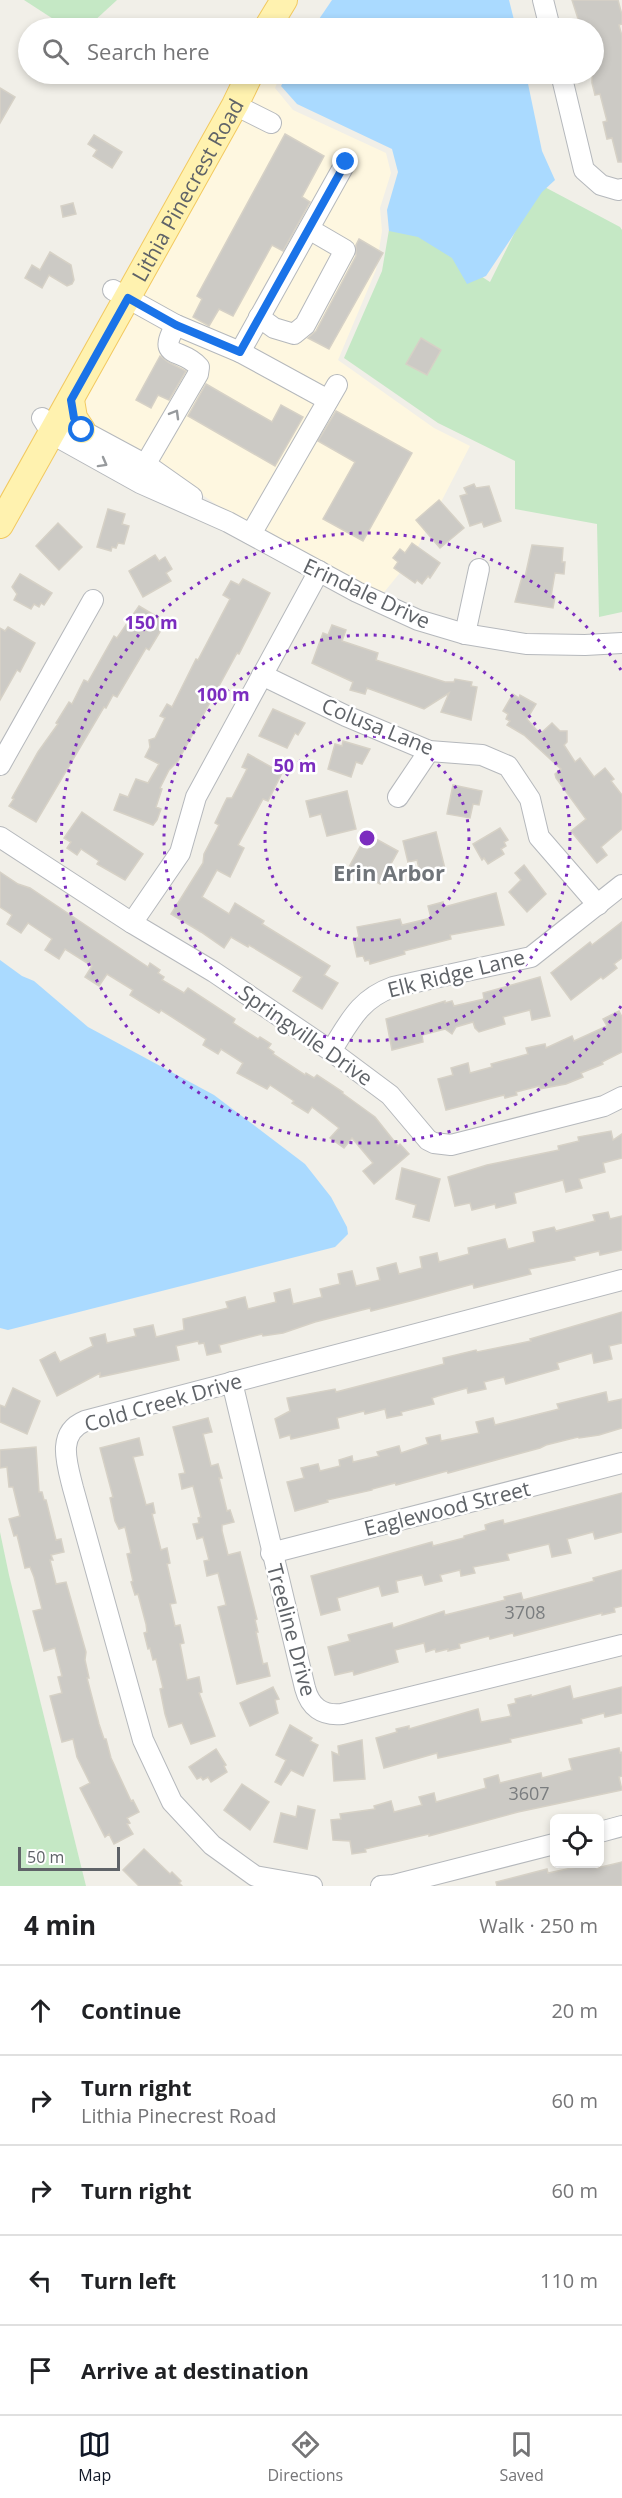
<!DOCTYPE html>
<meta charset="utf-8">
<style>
:root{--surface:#fff;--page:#f6f6f6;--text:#202124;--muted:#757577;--line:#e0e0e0;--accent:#111827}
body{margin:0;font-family:"Open Sans",sans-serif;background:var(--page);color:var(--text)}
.controls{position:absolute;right:18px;bottom:18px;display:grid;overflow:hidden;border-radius:9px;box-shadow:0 3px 9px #0003}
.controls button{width:54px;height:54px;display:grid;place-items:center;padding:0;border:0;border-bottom:2px solid var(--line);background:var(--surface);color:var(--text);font:30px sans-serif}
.scale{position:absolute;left:18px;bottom:15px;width:102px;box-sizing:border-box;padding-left:6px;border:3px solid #5f6368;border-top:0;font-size:16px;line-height:21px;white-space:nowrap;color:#5f6368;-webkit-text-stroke:4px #fff;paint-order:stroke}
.stop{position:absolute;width:18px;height:18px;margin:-14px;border:4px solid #1a73e8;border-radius:50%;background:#fff}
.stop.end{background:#1a73e8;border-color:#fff;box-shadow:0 2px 6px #0008}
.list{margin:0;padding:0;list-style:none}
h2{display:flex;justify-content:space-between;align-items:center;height:78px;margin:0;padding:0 24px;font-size:26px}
h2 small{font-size:20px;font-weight:400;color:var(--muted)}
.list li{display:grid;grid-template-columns:39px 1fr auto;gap:18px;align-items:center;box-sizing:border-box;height:90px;padding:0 24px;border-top:2px solid var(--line)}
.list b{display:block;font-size:22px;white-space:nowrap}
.list p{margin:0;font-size:20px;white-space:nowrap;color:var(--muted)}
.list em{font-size:20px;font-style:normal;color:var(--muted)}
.icon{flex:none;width:33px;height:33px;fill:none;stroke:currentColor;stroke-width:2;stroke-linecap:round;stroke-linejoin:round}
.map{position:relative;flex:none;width:622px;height:1886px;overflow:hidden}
.search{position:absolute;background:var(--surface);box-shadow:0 3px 9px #0003;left:18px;right:18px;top:18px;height:66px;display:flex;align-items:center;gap:15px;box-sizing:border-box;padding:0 21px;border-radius:33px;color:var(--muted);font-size:22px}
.sheet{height:528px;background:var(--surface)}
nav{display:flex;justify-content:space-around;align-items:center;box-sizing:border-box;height:84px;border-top:2px solid var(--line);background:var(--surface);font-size:16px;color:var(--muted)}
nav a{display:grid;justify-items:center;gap:3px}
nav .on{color:var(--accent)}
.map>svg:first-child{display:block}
.commercial{fill:#fef7e0}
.green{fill:#c5e8c5}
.water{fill:#aadaff}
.building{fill:#cccac5;stroke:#d6d1c6;stroke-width:1.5}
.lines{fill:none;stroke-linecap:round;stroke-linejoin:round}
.minor-casing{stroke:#b5b8bc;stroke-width:22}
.major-casing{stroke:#f2c960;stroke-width:28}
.minor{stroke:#fff;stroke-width:20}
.major{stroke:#fff2af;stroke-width:26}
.oneway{stroke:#979a9d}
.route{stroke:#1a73e8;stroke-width:8}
.ring{fill:none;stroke:#7b2cbf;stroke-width:3;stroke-dasharray:3 6}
.labels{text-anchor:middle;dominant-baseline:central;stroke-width:5;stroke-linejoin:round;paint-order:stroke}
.number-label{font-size:18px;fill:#7a7d7f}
.street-label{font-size:21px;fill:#5f6368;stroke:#fff}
.neighbourhood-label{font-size:22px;font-weight:bold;fill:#70757a;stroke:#fff}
.centre{fill:#7b2cbf;stroke:#fff;stroke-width:3}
.ring-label{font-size:18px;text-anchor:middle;font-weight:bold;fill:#7b2cbf;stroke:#fff;stroke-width:5;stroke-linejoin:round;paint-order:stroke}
</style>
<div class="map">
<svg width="622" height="1886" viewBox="0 0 622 1886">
<rect width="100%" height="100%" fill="#f1efe8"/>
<!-- commercial -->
<path class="commercial" d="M258,74H281L275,88L293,110L386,153L391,173L380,208L382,231L376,270L338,360L434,428L470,446L412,558L381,596L233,516L153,461L87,424L79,402Z"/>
<!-- green -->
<g class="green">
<path d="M24,0H117L92,23L61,24Z"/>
<path d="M539,184L620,227L622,230V612L599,617L597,524L515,509V461L438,423L344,358L382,271L391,218L490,282Z"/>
<path d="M0,1532L9,1575L86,1886H0Z"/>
</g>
<!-- water -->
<g class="water">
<path d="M332,0H509L516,28H313Z"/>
<path d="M288,74H526L542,151L555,180L542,192L486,276L467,284L452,258L418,237L389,231L387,210L398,172L392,149L297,104L281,86Z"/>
<path d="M0,960L22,976L34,981L88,1027L214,1095L305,1164L331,1197L347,1227L348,1234L335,1247L8,1330L0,1328Z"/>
</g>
<!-- building -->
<g class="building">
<path d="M572,0H618L622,15V24L619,25L622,36V162H618L612,138L607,139L603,122L607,121L600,94L595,95L592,83L594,28H581Z"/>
<path d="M0,88L15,97L0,123Z"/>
<path d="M285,134L324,156L302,197L310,202L283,251L272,245L233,316L219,309L209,326L193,317L202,299L197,296Z"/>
<path d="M94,135L122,152L112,168L93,156L97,150L88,144Z"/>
<path d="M73,203L76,214L63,217L61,206Z"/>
<path d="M359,239L383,253L329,349L308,338L316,331L356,256V245Z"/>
<path d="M50,252L71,265L74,280L72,284L67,286L49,275L42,288L25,278L32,265L40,270Z"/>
<path d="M421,338L441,350L427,375L406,364Z"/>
<path d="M160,356L168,362L186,371L169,400L158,395L151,408L136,400Z"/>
<path d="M206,384L272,422L281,405L303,417L275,466L188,416Z"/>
<path d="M336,411L412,453L363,541L323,519L355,462L318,441Z"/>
<path d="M474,484L476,488L489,486L501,521L484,527L482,522L470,526L460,496L467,494L464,488Z"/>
<path d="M439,500L464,528L440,548L416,520Z"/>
<path d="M108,509L125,514L122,524L129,526L124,544L118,543L116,548L112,547L111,551L97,547Z"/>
<path d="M58,523L82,547L59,570L36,546Z"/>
<path d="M412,543L440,563L430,578L428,576L422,584L417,580L415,583L394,568L398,562L393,558L400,549L405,553Z"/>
<path d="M532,545L563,548L562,562H565L564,574L555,573L551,596L555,597L553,608L515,602L522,577H525Z"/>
<path d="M155,555L159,561L165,557L172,569L166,573L171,581L143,597L129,571Z"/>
<path d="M20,574L52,593L44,605L41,603L39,607L34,604L31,609L14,600L17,594L12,587Z"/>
<path d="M243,579L270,593L239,654L237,653L178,761L169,770L160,788L162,789L156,807L161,809L157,820L153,825L114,810L120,794L128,797L136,779L148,783L159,764L145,757L150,747L149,740L155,738L165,718L160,716L167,704L172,707L196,659L198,660L230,599L223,595L231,581L239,585Z"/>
<path d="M139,606L166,622L149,650L146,648L117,697L113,695L106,708L104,707L36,822L9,806L14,799L12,798L38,752L58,724L56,723L69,702L72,704L84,680L88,682L114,636L117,638Z"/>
<path d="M332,625L346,630L342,641L378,653L376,660L445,682H454L455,679L472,682L471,686L477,687L471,720L441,712L449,693L424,709L367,688L365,694L350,690L353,682L312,663L323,633L328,635Z"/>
<path d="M8,627L35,643L20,672L17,670L0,700V628L5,631Z"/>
<path d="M513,694L519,698L520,695L536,704L527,719L540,734L552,723L560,731H567V742L564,745L575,762L580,758L594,777L605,768L614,779L611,781L622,795V829L601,847L607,855L597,863L571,831L586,819L556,778L555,774L561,769L524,735L507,725L510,721L506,719L508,714L503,711Z"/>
<path d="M273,709L305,723L298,735L295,733L287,748L259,736Z"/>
<path d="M343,741L370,749L362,764L356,762L351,777L328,769L335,744L342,746Z"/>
<path d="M248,754L282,773L268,801L263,799L238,845L244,848L230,877L217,870L202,897L229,914L235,903L264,921L262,924L330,966L324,975L338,983L322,1009L293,991L302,977L249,945L248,947L231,937L224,948L201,932L171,914L203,863L204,854L219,825L215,823L223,806L227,798H232L247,769L242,767Z"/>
<path d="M453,785L482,791L479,805L473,804L470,818L447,814Z"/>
<path d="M347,791L356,829L327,836L321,814L310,817L306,801Z"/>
<path d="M82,812L143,854L125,880L97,864L99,861L81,849L77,855L67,848L71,842L64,838Z"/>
<path d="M500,828L508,840L504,842L506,846L501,849L504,854L488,864L484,858L482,860L473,844Z"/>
<path d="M436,832L445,869L420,873L417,860L408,862L403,841Z"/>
<path d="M367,834L398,851L380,884L349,867Z"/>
<path d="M524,865L546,894L527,912L509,892L521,880L515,873Z"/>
<path d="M0,872L18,884L30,888L148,967L150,963L160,970L158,973L164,977L162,980L184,993L188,988L235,1019L233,1023L258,1039L260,1037L271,1044L268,1048L274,1052L273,1054L305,1075L306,1073L314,1078L317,1075L343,1092L342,1093L375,1117L398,1146L400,1144L409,1154L374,1184L363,1171L373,1163L352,1138L344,1148L330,1138L339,1128L312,1107L308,1113L292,1103L294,1101L270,1085L267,1089L237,1073L243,1063L221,1049L218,1054L203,1045L206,1039L161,1010L159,1013L130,995L133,990L107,974L99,986L85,977L92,966L65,949L59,959L45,950L52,939L28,923L21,933L7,924L12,915L0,907Z"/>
<path d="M496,893L504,925L450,935L451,939L404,951L405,954L370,964L369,960L365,961L363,956L357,957L353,939L359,937L357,927L400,919L402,925L431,918L428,906L443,902L444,907Z"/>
<path d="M622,922V958L614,964L617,968L603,979L601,977L571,1000L551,973L590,942L592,945Z"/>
<path d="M540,977L550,1016L532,1020L530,1010L503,1017L505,1024L479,1032L475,1028L473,1022L456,1027L452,1034L445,1029L422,1035L423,1042L392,1050L386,1019L445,1001V1003L452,1001L454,1006L484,999L483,993Z"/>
<path d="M619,1011L622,1017V1052L602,1062L603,1064L581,1073L583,1077L566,1084L540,1089L539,1086L516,1092L517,1095L505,1098L504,1095L446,1110L438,1079L453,1075L451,1068L468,1063L470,1073L492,1067L491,1064L528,1054L526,1048L545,1044L546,1048L572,1036L574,1041L607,1026L603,1019Z"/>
<path d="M611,1131L613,1140L622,1134V1158L603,1163L605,1172L579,1179L582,1188L566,1192L563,1180L514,1193L516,1203L496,1208L495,1204L472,1210L470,1203L455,1206L448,1177L487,1165L559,1150L558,1146L579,1141L578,1137Z"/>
<path d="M402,1168L440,1179L429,1221L413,1217L416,1205L396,1199Z"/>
<path d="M608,1212L610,1219L622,1216V1250L600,1255L599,1251L574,1257L575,1260L529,1269L531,1274L474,1288L473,1284L414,1300L371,1311L370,1308L315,1322L283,1333L263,1336L262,1334L219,1345L221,1352L207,1355L204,1343L199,1344L198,1341L176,1346L179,1360L100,1377V1373L57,1396L40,1360L55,1352L60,1362L93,1346L90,1338L105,1334L107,1343L136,1336L134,1329L153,1325L156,1337L184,1330L183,1319L228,1308L226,1302L245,1297L248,1309L276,1302L274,1293L290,1289L293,1304L322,1297L320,1289L340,1284L338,1274L352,1271L356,1286L380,1280L377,1268L396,1263L399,1274L422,1268L420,1257L437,1253L439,1262L469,1254L468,1248L505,1239L508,1249L535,1242L533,1232L554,1227L556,1231L595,1221L593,1215Z"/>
<path d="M622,1312V1343L609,1346L612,1359L594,1363L592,1353L557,1363L559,1369L506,1384L504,1377L484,1382L486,1389L468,1393L467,1388L438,1396L432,1398L434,1404L401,1412L402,1415L387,1418L385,1409L365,1414L364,1411L337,1418L339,1428L291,1439L290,1435L280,1438L275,1419L290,1411L287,1398L335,1389L336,1392L444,1364L443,1358L476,1350L477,1352L531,1341L530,1339Z"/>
<path d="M13,1388L40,1401L27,1434L0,1422V1405L5,1407Z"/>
<path d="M606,1392L608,1402L622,1399V1428L599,1435L579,1438L578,1437L546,1445L540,1448L448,1473L447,1471L396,1485L395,1483L372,1489V1490L327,1500L328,1502L295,1511L287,1482L304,1478L301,1468L318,1464L320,1471L340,1466L339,1460L352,1456L353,1462L379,1456L377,1452L399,1446L401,1453L428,1444L426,1438L440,1435L441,1441L479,1433L476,1422L493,1418L495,1425L559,1409L557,1404Z"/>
<path d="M208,1418L212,1432L203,1434L211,1466L218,1464L222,1478H219L227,1511L230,1510L234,1522L222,1525V1531L228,1555L240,1552L257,1619L255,1620L258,1632H256L263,1664L267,1663L270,1676L237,1684L218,1607L226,1605L218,1573L207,1576L204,1561L209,1560L203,1537L197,1539L193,1524L199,1523L198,1518L201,1517L193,1486L182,1489L179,1474L185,1473L173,1427Z"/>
<path d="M139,1438L143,1455L133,1457L146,1505L153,1503L155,1513L152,1514L161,1550L167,1548L170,1563L167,1564L176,1603L170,1604L175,1626L180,1625L184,1643L180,1644L187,1680L199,1677L202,1692L199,1693L215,1736L191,1744L182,1723L169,1727L165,1714L160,1689L163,1688L156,1659L153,1660L150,1648L148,1649L144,1633L147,1632L146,1624L138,1594L135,1595L131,1582L133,1581L127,1554L131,1553L125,1527L119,1529L115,1521L110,1498L113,1497L100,1448Z"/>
<path d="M36,1447L39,1492H42L44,1500H46L56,1540L61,1539L64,1552L51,1555L53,1560H50L56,1584L66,1582L86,1652L85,1660L89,1678H87L99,1724L104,1739H106L111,1758L131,1801L133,1800L139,1812L127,1818L130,1823L127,1824L133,1834L114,1844L109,1834L105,1837L80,1788L90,1783L77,1757L73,1739L62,1742L50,1696L62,1693L58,1677L62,1676L55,1648L44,1651L33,1611L42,1609L34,1577L30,1567L25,1568L17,1535L14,1536L9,1519L20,1516L13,1487H9L7,1467L0,1468V1450Z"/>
<path d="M622,1493V1532L595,1539L593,1532L571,1538L567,1539L571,1553L552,1557L549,1544L507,1554L509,1560L473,1567L475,1573L461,1576L460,1570L440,1575L442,1581L425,1585L422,1575L396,1581L398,1592L382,1596L379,1586L337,1598L340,1610L321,1615L311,1576L432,1542L433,1546L464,1538V1536L486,1530L485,1525L491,1523L503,1520L504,1524Z"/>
<path d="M622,1570V1606L614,1608L615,1612L602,1615V1613L514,1636L513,1633L490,1639L489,1636L459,1644L460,1648L448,1651V1649L436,1652L435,1649L426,1652L424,1643L395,1650L398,1662L354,1675L353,1671L335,1675L328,1647L350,1641L348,1635L392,1623L393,1628L444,1611L445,1615L505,1600L504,1597L521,1593L523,1600L594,1581L593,1578Z"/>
<path d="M570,1686L573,1699L622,1687V1713L605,1717L604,1713L581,1719L582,1723L510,1739L511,1742L438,1758L437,1753L384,1768L376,1738L397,1732L396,1729L409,1726V1729L478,1709L481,1722L511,1716L508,1705L516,1703L515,1699L531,1695V1697Z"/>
<path d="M273,1687L279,1699L275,1700L278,1713L250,1726L240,1703Z"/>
<path d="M290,1725L312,1738L310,1741L318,1745L303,1776L291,1770L281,1785L275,1782L286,1760L276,1755Z"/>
<path d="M362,1740L365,1779L334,1781L332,1752L339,1755L338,1746Z"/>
<path d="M619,1748L620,1753L622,1752V1776L619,1777L622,1790L518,1812L429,1836V1834L365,1849L366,1852L352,1854L350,1841L333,1840L331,1820L341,1819L340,1814L375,1809L374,1806L391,1801L394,1812L422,1805L419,1797L434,1793L436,1802L486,1788L484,1779L498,1775L500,1783L541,1773L542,1778L572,1770L569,1759Z"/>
<path d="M216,1749L226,1765L224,1766L227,1772L211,1782L208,1777L203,1780L201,1777L197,1779L189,1767Z"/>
<path d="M242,1784L269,1802L250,1830L224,1810Z"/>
<path d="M298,1806L315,1810L307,1849L274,1842L281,1813L296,1817Z"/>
<path d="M144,1849L170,1874L172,1872L181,1881L179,1883L182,1886H139L123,1870Z"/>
<path d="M622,1862V1886H497L496,1882L547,1869L548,1873L595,1863L597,1868Z"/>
</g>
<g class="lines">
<!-- minor casing -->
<g class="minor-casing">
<g id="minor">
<path d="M543,0L550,28"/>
<path d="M561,74L584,170L601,185L618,190L622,189"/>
<path d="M235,105L271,123"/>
<path d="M113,290L176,325L240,352"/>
<path d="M259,317L274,328L294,334L305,325L345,250L309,229"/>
<path d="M328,400L240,352L346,162"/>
<path d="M42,418L52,434L140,483L228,522L357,592L418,620L465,634L526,644L585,645L622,643"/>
<path d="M70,424L148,466L192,497"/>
<path d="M145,465L198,374L199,367C182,347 155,360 176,325"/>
<path d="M251,534L337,385"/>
<path d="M465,634L479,569"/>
<path d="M262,675L346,716L429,751L482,755L508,766L530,799L539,837L598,905"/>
<path d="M0,765L93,600"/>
<path d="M398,797L429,751"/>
<path d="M0,837L132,923L214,972L331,1051L390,1095L428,1140L434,1143L451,1145L604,1106L622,1097"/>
<path d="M132,923L180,853L196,797L319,571"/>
<path d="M331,1051C349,1023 359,999 393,987L531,957L622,885"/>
<path d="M232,1382L305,1688C310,1707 322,1716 342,1714L622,1645"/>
<path d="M271,1553L622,1463"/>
<path d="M600,1832L622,1826"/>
<path d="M312,1886L255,1876L212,1845L172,1802L143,1740L73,1488C67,1464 56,1433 85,1421L622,1280"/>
<path d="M381,1886L394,1885L554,1844"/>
</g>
</g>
<!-- major casing -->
<g class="major-casing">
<g id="major">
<path d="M267,28L284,0"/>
<path d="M71,400L74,418L82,430"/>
<path id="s1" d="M0,525L235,105L250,74"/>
</g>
</g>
<!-- minor -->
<use href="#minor" class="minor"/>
<!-- major -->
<use href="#major" class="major"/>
</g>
<!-- one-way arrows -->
<defs><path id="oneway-chevron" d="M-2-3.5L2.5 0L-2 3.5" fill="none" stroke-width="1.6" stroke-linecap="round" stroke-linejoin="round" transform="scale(1.5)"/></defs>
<g class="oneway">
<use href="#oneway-chevron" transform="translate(175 414) rotate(-60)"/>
<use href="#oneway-chevron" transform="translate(103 463) rotate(29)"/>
</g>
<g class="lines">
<!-- route -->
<path class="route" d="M82,430L74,418L71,400L128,298L176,325L240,352L346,162"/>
</g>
<!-- distance rings -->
<g class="ring">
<circle cx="367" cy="838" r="102"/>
<circle cx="367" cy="838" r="203"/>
<path d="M621 1006A305 305 0 1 1 621 670"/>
</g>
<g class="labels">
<!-- number labels -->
<g class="number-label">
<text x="525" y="1612">3708</text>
<text x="529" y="1793">3607</text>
</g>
<!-- street labels -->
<g class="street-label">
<text stroke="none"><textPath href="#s1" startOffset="384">Lithia Pinecrest Road</textPath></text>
<text transform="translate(367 593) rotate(25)">Erindale Drive</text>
<text transform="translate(378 726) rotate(22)">Colusa Lane</text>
<text transform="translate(456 973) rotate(-14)">Elk Ridge Lane</text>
<text transform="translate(306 1035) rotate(35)">Springville Drive</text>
<text transform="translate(163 1402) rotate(-16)">Cold Creek Drive</text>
<text transform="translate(447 1508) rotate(-14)">Eaglewood Street</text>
<text transform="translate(292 1630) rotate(75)">Treeline Drive</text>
</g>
<!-- neighbourhood labels -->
<g class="neighbourhood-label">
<text x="389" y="872">Erin Arbor</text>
</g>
</g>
<circle cx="367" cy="838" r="9" class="centre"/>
<g class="ring-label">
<text x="151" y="629">150 m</text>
<text x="223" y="701">100 m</text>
<text x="295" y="772">50 m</text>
</g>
</svg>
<div class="controls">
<button><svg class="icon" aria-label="locate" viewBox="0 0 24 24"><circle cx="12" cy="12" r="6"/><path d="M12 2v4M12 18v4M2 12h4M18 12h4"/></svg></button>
</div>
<div class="scale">50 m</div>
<div class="stop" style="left:82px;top:430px"></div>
<div class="stop end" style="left:346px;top:162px"></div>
<div class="search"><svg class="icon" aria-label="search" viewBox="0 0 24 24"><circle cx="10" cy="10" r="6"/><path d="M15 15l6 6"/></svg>Search here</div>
</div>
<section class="sheet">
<h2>4 min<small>Walk · 250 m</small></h2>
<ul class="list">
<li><svg class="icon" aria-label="ahead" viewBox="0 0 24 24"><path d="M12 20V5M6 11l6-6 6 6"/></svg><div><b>Continue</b></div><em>20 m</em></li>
<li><svg class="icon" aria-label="right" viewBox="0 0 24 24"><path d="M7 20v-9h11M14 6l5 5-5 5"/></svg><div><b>Turn right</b><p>Lithia Pinecrest Road</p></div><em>60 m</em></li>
<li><svg class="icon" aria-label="right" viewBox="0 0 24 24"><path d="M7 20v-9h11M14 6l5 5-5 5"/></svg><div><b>Turn right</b></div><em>60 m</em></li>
<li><svg class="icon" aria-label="left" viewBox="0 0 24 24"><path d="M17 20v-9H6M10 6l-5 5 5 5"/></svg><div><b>Turn left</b></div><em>110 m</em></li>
<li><svg class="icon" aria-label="arrive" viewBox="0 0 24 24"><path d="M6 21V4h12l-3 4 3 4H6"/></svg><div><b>Arrive at destination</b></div></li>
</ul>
</section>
<nav>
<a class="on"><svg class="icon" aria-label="map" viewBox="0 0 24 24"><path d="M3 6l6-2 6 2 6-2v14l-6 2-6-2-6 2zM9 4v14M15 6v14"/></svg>Map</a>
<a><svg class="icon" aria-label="directions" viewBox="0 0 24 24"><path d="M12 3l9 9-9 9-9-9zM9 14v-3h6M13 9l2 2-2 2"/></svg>Directions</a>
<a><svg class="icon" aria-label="saved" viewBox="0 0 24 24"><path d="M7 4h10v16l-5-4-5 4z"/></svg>Saved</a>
</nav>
